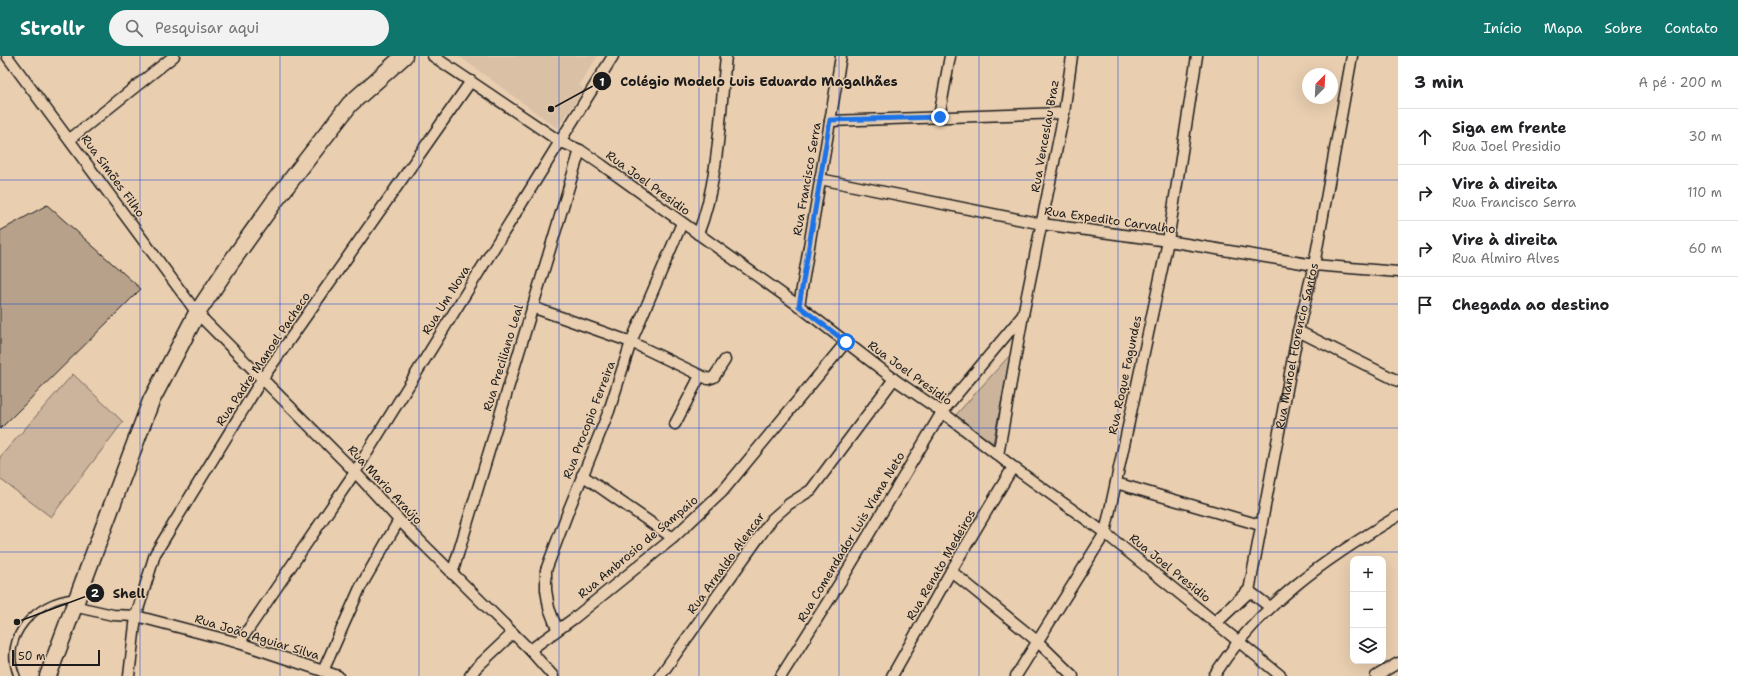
<!DOCTYPE html>
<html lang="pt">
<meta charset="utf-8">
<style>
:root{--surface:#fff;--page:#f2f2f2;--text:#202124;--muted:#757577;--line:#e0e0e0;--accent:#0f766e}
body{margin:0;font-family:"Shantell Sans",sans-serif;background:var(--page);color:var(--text)}
.controls{position:absolute;right:12px;bottom:12px;display:grid;overflow:hidden;border-radius:8px;box-shadow:0 4px 16px #0002}
.controls button{width:36px;height:36px;display:grid;place-items:center;padding:0;border:0;border-bottom:1px solid var(--line);background:var(--surface);color:var(--text);font:20px sans-serif}
.compass{position:absolute;left:1302px;top:12px;width:36px;height:36px;border-radius:50%;background:var(--surface);box-shadow:0 4px 16px #0002;rotate:24deg}
.scale{position:absolute;left:12px;bottom:10px;width:88px;box-sizing:border-box;padding-left:4px;border:2px solid #1c1c1c;border-top:0;font-size:11px;line-height:14px;white-space:nowrap;color:#1c1c1c;-webkit-text-stroke:3px #e9ceb0;paint-order:stroke}
.stop{position:absolute;width:12px;height:12px;margin:-9px;border:3px solid #1a73e8;border-radius:50%;background:#fff}
.stop.end{background:#1a73e8;border-color:#fff;box-shadow:0 1px 4px #0008}
.list{margin:0;padding:0;list-style:none}
h2{display:flex;justify-content:space-between;align-items:center;height:52px;margin:0;padding:0 16px;font-size:17px}
h2 small{font-size:13px;font-weight:400;color:var(--muted)}
.list li{display:grid;grid-template-columns:26px 1fr auto;gap:12px;align-items:center;box-sizing:border-box;height:56px;padding:0 16px;border-top:1px solid var(--line)}
.list b{display:block;font-size:15px;white-space:nowrap}
.list p{margin:0;font-size:13px;white-space:nowrap;color:var(--muted)}
.list em{font-size:13px;font-style:normal;color:var(--muted)}
.icon{flex:none;width:22px;height:22px;fill:none;stroke:currentColor;stroke-width:2;stroke-linecap:round;stroke-linejoin:round}
.map{position:relative;flex:none;width:1398px;height:620px;overflow:hidden}
header{display:flex;align-items:center;gap:24px;box-sizing:border-box;height:56px;padding:0 20px;background:var(--accent);color:#fff}
header strong{font-size:19px}
nav{display:flex;gap:22px;margin-inline-start:auto;font-size:14px}
.search{width:280px;height:36px;background:var(--page);display:flex;align-items:center;gap:10px;box-sizing:border-box;padding:0 14px;border-radius:22px;color:var(--muted);font-size:15px}
main{display:flex}
aside{flex:1;background:var(--surface)}
.map>svg:first-child{display:block}
.built{fill:#dac0a5}
.green{fill:#cbb49b;stroke:#74685c}
.building{fill:#b7a18b;stroke:#1c1c1c}
.lines{fill:none;stroke-linecap:round;stroke-linejoin:round}
.service-casing{stroke:#1c1c1c;stroke-width:8}
.minor-casing{stroke:#1c1c1c;stroke-width:13}
.tertiary-casing{stroke:#1c1c1c;stroke-width:15}
.primary-casing{stroke:#1c1c1c;stroke-width:19}
.service{stroke:#e9ceb0;stroke-width:5}
.minor{stroke:#e9ceb0;stroke-width:10}
.tertiary{stroke:#e9ceb0;stroke-width:12}
.primary{stroke:#e9ceb0;stroke-width:16}
.route{stroke:#1a73e8;stroke-width:5}
.grid{fill:none;stroke:#1d4ed8;stroke-width:1;stroke-opacity:0.55}
.labels{text-anchor:middle;dominant-baseline:central;stroke-width:3;stroke-linejoin:round;paint-order:stroke}
.street-label{font-size:12px;fill:#1c1c1c;stroke:#e9ceb0}
.leader{fill:none;stroke:#1c1c1c;stroke-width:1.5}
.callout-dot{fill:#1c1c1c;stroke:#e9ceb0;stroke-width:1.5}
.mark-label{font-size:12px;text-anchor:middle;font-weight:bold;fill:#fff}
.callout-label{font-size:13px;text-anchor:middle;font-weight:bold;fill:#1c1c1c;stroke:#e9ceb0;stroke-width:3;stroke-linejoin:round;paint-order:stroke}
</style>
<header>
<strong>Strollr</strong>
<div class="search"><svg class="icon" aria-label="search" viewBox="0 0 24 24"><circle cx="10" cy="10" r="6"/><path d="M15 15l6 6"/></svg>Pesquisar aqui</div>
<nav><a>Início</a><a>Mapa</a><a>Sobre</a><a>Contato</a></nav>
</header>
<main>
<div class="map">
<svg width="1398" height="620" viewBox="0 0 1398 620">
<rect width="100%" height="100%" fill="#e9ceb0"/>
<filter id="ink" filterUnits="userSpaceOnUse"><feTurbulence type="fractalNoise" baseFrequency=".025" numOctaves="2"/><feDisplacementMap in="SourceGraphic" scale="8" xChannelSelector="R" yChannelSelector="G"/><feConvolveMatrix kernelMatrix="1 2 1 2 8 2 1 2 1" color-interpolation-filters="sRGB"/></filter>
<g filter="url(#ink)">
<!-- built -->
<path class="built" d="M459,0H598L579,28L584,34L557,72Z"/>
<!-- green -->
<g class="green">
<path d="M1011,298L993,387L954,361Z"/>
<path d="M73,318L123,366L51,461L0,423V401Z"/>
</g>
<!-- building -->
<path class="building" d="M47,149L141,233L0,373V175Z"/>
<g class="lines">
<!-- service casing -->
<g class="service-casing">
<path id="service" d="M17,620C0,580 37,544 74,541"/>
</g>
<!-- minor casing -->
<g class="minor-casing">
<g id="minor">
<path d="M7,0L197,257L355,416L399,464L530,594L553,620"/>
<path d="M433,0L559,85L580,94L602,109L799,250L894,323L942,356L1013,411L1105,477L1281,620"/>
<path d="M939,61L950,0"/>
<path d="M830,65L1064,57"/>
<path d="M70,83L174,0"/>
<path d="M820,123L1042,168L1168,185L1314,209L1398,216"/>
<path d="M698,178C719,126 720,56 726,0"/>
<path d="M799,250L841,0"/>
<path d="M532,251L631,286L708,323L714,321L725,304"/>
<path d="M1298,275L1398,325"/>
<path d="M675,368L700,320"/>
<path d="M998,399L1023,259L1064,57L1072,0"/>
<path d="M582,419L673,482"/>
<path d="M1116,427L1260,469"/>
<path d="M951,515L1037,585L1073,620"/>
<path d="M452,518L580,94"/>
<path d="M73,550L113,559L136,560L239,587L338,620"/>
<path id="s1" d="M1270,551L1249,535L1298,275L1314,209L1352,0"/>
<path d="M557,573L549,552L546,534V514L569,453L609,355L631,286L682,167"/>
<path d="M239,587L355,416L613,0"/>
<path d="M530,594L573,563L673,482L722,436L846,286"/>
<path d="M323,615L360,532L399,464"/>
<path d="M129,620L136,560L155,498L262,323L471,25"/>
<path d="M470,620L476,612L513,577"/>
<path d="M660,620L772,463L789,448L811,434L894,323"/>
<path d="M781,620L844,520L942,356L1023,259"/>
<path d="M892,620L951,515L1013,411"/>
<path d="M1016,620L1105,477L1168,185L1197,0"/>
<path d="M1214,620C1258,549 1327,502 1398,460"/>
<path d="M1376,620L1398,607"/>
</g>
</g>
<!-- tertiary casing -->
<g class="tertiary-casing">
<path id="tertiary" d="M1216,566L1249,535"/>
</g>
<!-- primary casing -->
<g class="primary-casing">
<path id="primary" d="M48,620L151,345L197,257L229,209L274,146L350,48L404,0"/>
</g>
<!-- service -->
<use href="#service" class="service"/>
<!-- minor -->
<use href="#minor" class="minor"/>
<!-- tertiary -->
<use href="#tertiary" class="tertiary"/>
<!-- primary -->
<use href="#primary" class="primary"/>
</g>
</g>
<g class="lines" filter="url(#ink)">
<!-- route -->
<path class="route" d="M846,286L799,250L830,64L940,61"/>
</g>
<!-- grid -->
<path class="grid" d="M140,0V620M280,0V620M419,0V620M559,0V620M699,0V620M839,0V620M979,0V620M1118,0V620M1258,0V620M0,124H1398M0,248H1398M0,372H1398M0,496H1398"/>
<g class="labels">
<!-- street labels -->
<g class="street-label">
<text transform="translate(1045 80) rotate(-80)">Rua Venceslau Braz</text>
<text transform="translate(113 120) rotate(54)">Rua Simões Filho</text>
<text transform="translate(807 123) rotate(-80)">Rua Francisco Serra</text>
<text transform="translate(648 127) rotate(36)">Rua Joel Presidio</text>
<text transform="translate(1110 164) rotate(8)">Rua Expedito Carvalho</text>
<text transform="translate(446 244) rotate(-58)">Rua Um Nova</text>
<text stroke="none"><textPath href="#s1" startOffset="276">Rua Manoel Florencio Santos</textPath></text>
<text transform="translate(503 302) rotate(-73)">Rua Preciliano Leal</text>
<text transform="translate(263 303) rotate(-56)">Rua Padre Manoel Pacheco</text>
<text transform="translate(910 317) rotate(36)">Rua Joel Presidio</text>
<text transform="translate(1125 319) rotate(-78)">Rua Roque Fagundes</text>
<text transform="translate(589 364) rotate(-69)">Rua Procopio Ferreira</text>
<text transform="translate(385 429) rotate(47)">Rua Mario Araújo</text>
<text transform="translate(851 481) rotate(-59)">Rua Comendador Luis Viana Neto</text>
<text transform="translate(638 491) rotate(-40)">Rua Ambrosio de Sampaio</text>
<text transform="translate(726 507) rotate(-54)">Rua Arnaldo Alencar</text>
<text transform="translate(941 509) rotate(-60)">Rua Renato Medeiros</text>
<text transform="translate(1170 512) rotate(39)">Rua Joel Presidio</text>
<text transform="translate(257 581) rotate(17)">Rua João Aguiar Silva</text>
</g>
</g>
<!-- callouts -->
<path class="leader" d="M551 53L602 25M17 566L95 537"/>
<g class="callout-dot">
<circle cx="551" cy="53" r="4"/>
<circle cx="17" cy="566" r="4"/>
<circle cx="602" cy="25" r="10"/>
<circle cx="95" cy="537" r="10"/>
</g>
<g class="mark-label">
<text x="602" y="30">1</text>
<text x="95" y="541">2</text>
</g>
<g class="callout-label">
<text x="759" y="30">Colégio Modelo Luis Eduardo Magalhães</text>
<text x="129" y="542">Shell</text>
</g>
</svg>
<div class="controls">
<button>+</button>
<button>−</button>
<button><svg class="icon" aria-label="layers" viewBox="0 0 24 24"><path d="M12 4l9 5-9 5-9-5zM3 14l9 5 9-5"/></svg></button>
</div>
<svg class="compass" viewBox="-18 -18 36 36"><path d="M0-13l5 13h-10z" fill="#e53935"/><path d="M0 13l5-13h-10z" fill="#757577"/></svg>
<div class="scale">50 m</div>
<div class="stop" style="left:846px;top:286px"></div>
<div class="stop end" style="left:940px;top:61px"></div>
</div>
<aside>
<h2>3 min<small>A pé · 200 m</small></h2>
<ul class="list">
<li><svg class="icon" aria-label="ahead" viewBox="0 0 24 24"><path d="M12 20V5M6 11l6-6 6 6"/></svg><div><b>Siga em frente</b><p>Rua Joel Presidio</p></div><em>30 m</em></li>
<li><svg class="icon" aria-label="right" viewBox="0 0 24 24"><path d="M7 20v-9h11M14 6l5 5-5 5"/></svg><div><b>Vire à direita</b><p>Rua Francisco Serra</p></div><em>110 m</em></li>
<li><svg class="icon" aria-label="right" viewBox="0 0 24 24"><path d="M7 20v-9h11M14 6l5 5-5 5"/></svg><div><b>Vire à direita</b><p>Rua Almiro Alves</p></div><em>60 m</em></li>
<li><svg class="icon" aria-label="arrive" viewBox="0 0 24 24"><path d="M6 21V4h12l-3 4 3 4H6"/></svg><div><b>Chegada ao destino</b></div></li>
</ul>
</aside>
</main>
